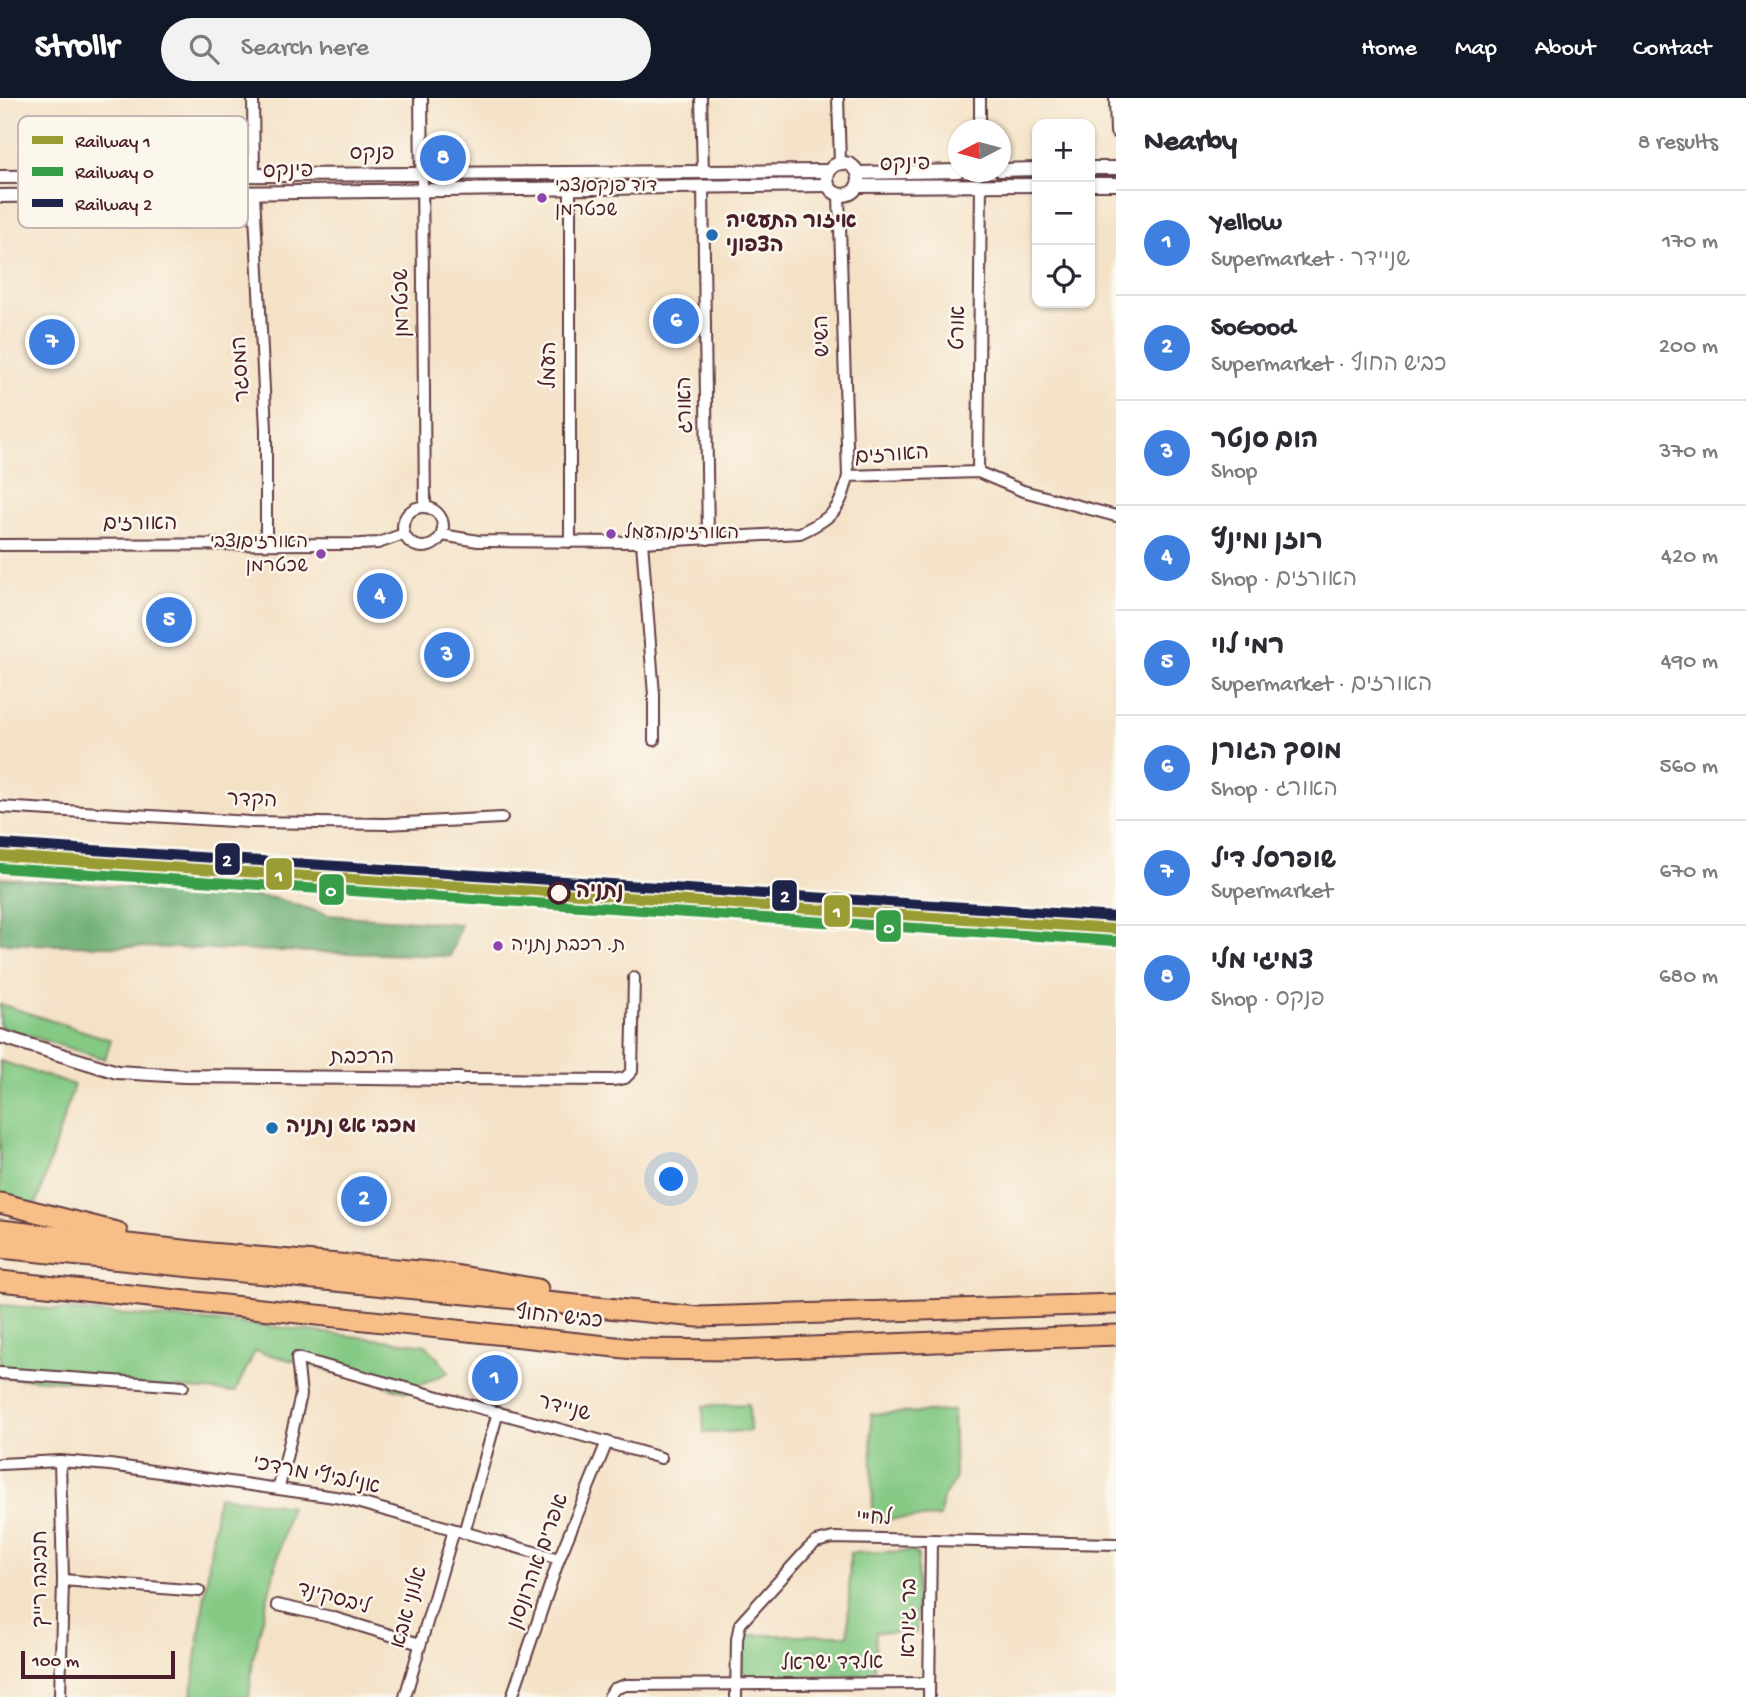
<!DOCTYPE html>
<meta charset="utf-8">
<style>
:root{--surface:#fff;--page:#f2f2f3;--text:#2b2b33;--muted:#7c7c81;--line:#e1e1e2;--accent:#111827}
body{margin:0;font-family:"Gochi Hand","Playpen Sans Hebrew",sans-serif;background:var(--page);color:var(--text)}
.controls{position:absolute;right:21px;top:21px;display:grid;overflow:hidden;border-radius:14px;box-shadow:0 2px 5px #0004}
.controls button{width:63px;height:63px;display:grid;place-items:center;padding:0;border:0;border-bottom:2px solid var(--line);background:var(--surface);color:var(--text);font:35px sans-serif}
.compass{position:absolute;left:948px;top:21px;width:63px;height:63px;border-radius:50%;background:var(--surface);box-shadow:0 2px 5px #0004;rotate:264deg}
.scale{position:absolute;left:21px;bottom:18px;width:154px;box-sizing:border-box;padding-left:7px;border:4px solid #4a1f2b;border-top:0;font-size:19px;line-height:24px;white-space:nowrap;color:#4a1f2b;-webkit-text-stroke:5px #fbf7ec;paint-order:stroke}
.you{position:absolute;left:672px;top:1082px;width:24px;height:24px;margin:-18px;border:5px solid #fff;border-radius:50%;background:#1a73e8;box-shadow:0 0 0 10px #1a73e833}
.badge{display:grid;place-items:center;width:46px;height:46px;border-radius:50%;background:var(--accent);color:#fff;font-size:23px;font-weight:700}
.pin{position:absolute;translate:-50% -50%;border:4px solid #fff;box-shadow:0 2px 7px #0006}
.list{margin:0;padding:0;list-style:none}
h2{display:flex;justify-content:space-between;align-items:center;height:91px;margin:0;padding:0 28px;font-size:30px}
h2 small{font-size:23px;font-weight:400;color:var(--muted)}
.list li{display:grid;grid-template-columns:46px 1fr auto;gap:21px;align-items:center;box-sizing:border-box;height:105px;padding:0 28px;border-top:2px solid var(--line)}
.list b{display:block;font-size:26px;white-space:nowrap}
.list p{margin:0;font-size:23px;white-space:nowrap;color:var(--muted)}
.list em{font-size:23px;font-style:normal;color:var(--muted)}
.icon{flex:none;width:38px;height:38px;fill:none;stroke:currentColor;stroke-width:2;stroke-linecap:round;stroke-linejoin:round}
.map{position:relative;flex:none;width:1116px;height:1599px;overflow:hidden}
header{display:flex;align-items:center;gap:42px;box-sizing:border-box;height:98px;padding:0 35px;background:var(--accent);color:#fff}
header strong{font-size:33px}
nav{display:flex;gap:38px;margin-inline-start:auto;font-size:24px}
.search{width:490px;height:63px;background:var(--page);display:flex;align-items:center;gap:18px;box-sizing:border-box;padding:0 24px;border-radius:38px;color:var(--muted);font-size:26px}
main{display:flex}
aside{flex:1;background:var(--surface)}
.map>svg:first-child{display:block}
.green{fill:#84c984;stroke:#677458;stroke-width:2}
.forest{fill:#6bad72;stroke:#5a664e;stroke-width:2}
.lines{fill:none;stroke-linecap:round;stroke-linejoin:round}
.minor-casing{stroke:#643c42;stroke-width:14}
.tertiary-casing{stroke:#643c42;stroke-width:16}
.motorway-casing{stroke:#643c42;stroke-width:23}
.minor{stroke:#fff;stroke-width:10}
.tertiary{stroke:#fff;stroke-width:12}
.motorway{stroke:#f7be87;stroke-width:19}
.rail-1-casing{stroke:#fbf7ec;stroke-width:16}
.rail-2-casing{stroke:#fbf7ec;stroke-width:16}
.rail-3-casing{stroke:#fbf7ec;stroke-width:16}
.rail-1{stroke:#999c33;stroke-width:10}
.rail-2{stroke:#389d48;stroke-width:10}
.rail-3{stroke:#1f234a;stroke-width:10}
.bus-dot{fill:#8e44ad;stroke:#fbf7ec;stroke-width:2.5}
.poi-dot{fill:#1f6fb2;stroke:#fbf7ec;stroke-width:2.5}
.stop-dot{fill:#fbf7ec;stroke:#4a1f2b;stroke-width:3.5}
.labels{text-anchor:middle;dominant-baseline:central;stroke-width:5;stroke-linejoin:round;paint-order:stroke}
.bus-label{font-size:19px;fill:#4a1f2b;stroke:#fbf7ec;text-anchor:start}
.street-label{font-size:21px;fill:#4a1f2b;stroke:#fbf7ec}
.poi-label{font-size:21px;font-weight:bold;fill:#4a1f2b;stroke:#fbf7ec;text-anchor:start}
.stop-label{font-size:21px;font-weight:bold;fill:#4a1f2b;stroke:#fbf7ec;text-anchor:start}
.key{fill:#fbf7ec;stroke:#c6b6b2;stroke-width:2}
.key-label{font-size:19px;fill:#4a1f2b}
.line-badge{stroke:#fbf7ec;stroke-width:2.5}
.badge-label{font-size:19px;text-anchor:middle;font-weight:bold;fill:#fff}
</style>
<header>
<strong>Strollr</strong>
<div class="search"><svg class="icon" aria-label="search" viewBox="0 0 24 24"><circle cx="10" cy="10" r="6"/><path d="M15 15l6 6"/></svg>Search here</div>
<nav><a>Home</a><a>Map</a><a>About</a><a>Contact</a></nav>
</header>
<main>
<div class="map">
<svg width="1116" height="1599" viewBox="0 0 1116 1599">
<rect width="100%" height="100%" fill="#fbf7ec"/>
<filter id="ink" filterUnits="userSpaceOnUse"><feTurbulence type="fractalNoise" baseFrequency=".0143" numOctaves="2"/><feDisplacementMap in="SourceGraphic" scale="14" xChannelSelector="R" yChannelSelector="G"/><feConvolveMatrix kernelMatrix="1 2 1 2 8 2 1 2 1" color-interpolation-filters="sRGB"/></filter>
<filter id="wash" filterUnits="userSpaceOnUse"><feTurbulence type="fractalNoise" baseFrequency=".00686" numOctaves="4" result="noise"/><feDisplacementMap in="SourceGraphic" scale="28" xChannelSelector="R" yChannelSelector="G"/><feGaussianBlur stdDeviation="1.57" result="paint"/><feColorMatrix in="noise" values="0 0 0 0 0 0 0 0 0 0 0 0 0 0 0 0 0 1.4 0 .05"/><feComposite in="paint" operator="in"/></filter>
<g filter="url(#wash)">
<rect width="100%" height="100%" fill="#f4e2c7"/>
<!-- green -->
<g class="green">
<path d="M0,906L111,942L105,961L0,929Z"/>
<path d="M0,963L74,987L36,1107L0,1096Z"/>
<path d="M0,1207L259,1227L426,1247L449,1274L406,1294L352,1278L255,1253L235,1294L0,1279Z"/>
<path d="M749,1306L750,1333L704,1335L703,1308Z"/>
<path d="M953,1313L955,1382L943,1399L940,1419L873,1422L871,1316Z"/>
<path d="M218,1398L290,1408L253,1561L249,1599H191Z"/>
<path d="M913,1453L918,1457L916,1535L876,1534L874,1577L751,1580L742,1574L743,1537H848L850,1455Z"/>
</g>
<!-- forest -->
<path class="forest" d="M0,780L275,800L328,817L461,826L450,858L0,845Z"/>
</g>
<g filter="url(#ink)">
<g class="lines">
<!-- minor casing -->
<g class="minor-casing">
<g id="minor">
<path d="M253,0L254,76"/>
<path d="M701,0L703,74"/>
<path d="M838,0L840,65"/>
<path d="M980,0V32"/>
<path d="M1115,0L1116,34"/>
<path d="M422,76L425,409"/>
<path d="M703,88L708,441"/>
<path d="M570,90V444"/>
<path d="M254,95L266,331V446"/>
<path d="M839,97L848,378"/>
<path d="M978,374L981,87"/>
<circle cx="423" cy="429" r="20"/>
<path d="M442,437L478,443L642,444L800,435C832,420 841,412 848,378L978,374L1023,393L1116,418"/>
<path d="M642,444L654,597V642"/>
<path d="M0,447L360,446L378,445L404,436"/>
<path d="M0,709L250,724L386,726L502,720"/>
<path d="M461,981L613,982L625,980L632,973L634,880"/>
<path d="M0,1275L183,1288"/>
<path d="M0,1366L60,1363L110,1367L342,1400L559,1461"/>
<path d="M279,1389L301,1297L297,1260C418,1295 540,1324 661,1360"/>
<path d="M464,1435L498,1314"/>
<path d="M63,1482L199,1493"/>
<path d="M277,1507L331,1519L420,1546"/>
<path d="M60,1599L63,1482L60,1363"/>
<path d="M405,1599L454,1432"/>
<path d="M512,1599L559,1461L607,1344"/>
<path d="M609,1599L614,1591L626,1587L929,1585"/>
<path d="M736,1599L737,1541L740,1526L807,1452L816,1444L833,1440L1116,1446"/>
<path d="M929,1599L931,1442"/>
</g>
</g>
<!-- tertiary casing -->
<g class="tertiary-casing">
<g id="tertiary">
<path d="M421,0L422,76"/>
<circle cx="843" cy="81" r="16"/>
<path d="M1090,70H1116"/>
<path d="M1000,72L1037,71"/>
<path d="M858,75L958,73"/>
<path d="M0,79L829,73"/>
<path d="M1090,86H1116"/>
<path d="M857,88L1037,87"/>
<path d="M0,98L828,87"/>
<path d="M0,938L117,974L184,978L461,981"/>
</g>
</g>
<!-- motorway casing -->
<g class="motorway-casing">
<g id="motorway">
<path d="M0,1105L117,1134"/>
<path d="M0,1132L210,1155L443,1175L538,1191"/>
<path d="M0,1150L698,1219L1116,1206"/>
<path d="M0,1183L634,1251L733,1252L1116,1237"/>
</g>
</g>
<!-- minor -->
<use href="#minor" class="minor"/>
<!-- tertiary -->
<use href="#tertiary" class="tertiary"/>
<!-- motorway -->
<use href="#motorway" class="motorway"/>
<!-- rail-1 casing -->
<g class="rail-1-casing">
<path id="rail-1" d="M0,758L1116,831"/>
</g>
<!-- rail-2 casing -->
<g class="rail-2-casing">
<path id="rail-2" d="M0,770L1115,843"/>
</g>
<!-- rail-3 casing -->
<g class="rail-3-casing">
<path id="rail-3" d="M1,746L1116,819"/>
</g>
<!-- rail-1 -->
<use href="#rail-1" class="rail-1"/>
<!-- rail-2 -->
<use href="#rail-2" class="rail-2"/>
<!-- rail-3 -->
<use href="#rail-3" class="rail-3"/>
</g>
</g>
<!-- markers -->
<g class="bus-dot">
<circle cx="542" cy="100" r="6"/>
<circle cx="611" cy="436" r="6"/>
<circle cx="321" cy="456" r="6"/>
<circle cx="498" cy="848" r="6"/>
</g>
<g class="poi-dot">
<circle cx="712" cy="137" r="7"/>
<circle cx="272" cy="1030" r="7"/>
</g>
<circle class="stop-dot" cx="559" cy="795" r="10"/>
<g class="labels">
<!-- bus labels -->
<g class="bus-label">
<text x="555" y="89">דוד פנקס/צבי<tspan x="555" dy="24">שכטרמן</tspan></text>
<text x="624" y="436">האורזים/העמל</text>
<text x="308" y="445" text-anchor="end">האורזים/צבי<tspan x="308" dy="24">שכטרמן</tspan></text>
<text x="511" y="848">ת. רכבת נתניה</text>
</g>
<!-- street labels -->
<g class="street-label">
<text x="372" y="57">פנקס</text>
<text transform="translate(905 68) rotate(-1)">פינקס</text>
<text transform="translate(288 75) rotate(-1)">פינקס</text>
<text transform="translate(404 205) rotate(-91)">שכטרמן</text>
<text transform="translate(960 230) rotate(-89)">אורט</text>
<text transform="translate(824 238) rotate(-92)">השיש</text>
<text transform="translate(551 267) rotate(-90)">העמל</text>
<text transform="translate(243 271) rotate(-93)">המסגר</text>
<text transform="translate(687 307) rotate(-91)">האורג</text>
<text transform="translate(892 359) rotate(-4)">האורזים</text>
<text x="140" y="427">האורזים</text>
<text transform="translate(252 704) rotate(2)">הקדר</text>
<text x="362" y="961">הרכבת</text>
<text transform="translate(559 1221) rotate(6)">כביש החוף</text>
<text transform="translate(564 1312) rotate(15)">שניידר</text>
<text transform="translate(316 1379) rotate(11)">אנילביץ' מרדכי</text>
<text transform="translate(874 1422) rotate(1)">לח"י</text>
<text transform="translate(540 1464) rotate(-70)">אפרים אהרונסון</text>
<text transform="translate(42 1481) rotate(-90)">חביבה רייך</text>
<text transform="translate(333 1502) rotate(15)">ליבסקינד</text>
<text transform="translate(411 1510) rotate(-74)">אלוני אבא</text>
<text transform="translate(911 1520) rotate(-89)">בר גיורא</text>
<text transform="translate(832 1567) rotate(-1)">אלדד ישראל</text>
</g>
<!-- poi labels -->
<g class="poi-label">
<text x="726" y="125">איזור התעשיה<tspan x="726" dy="24">הצפוני</tspan></text>
<text x="286" y="1030">מכבי אש נתניה</text>
</g>
<!-- stop labels -->
<g class="stop-label">
<text x="576" y="795">נתניה</text>
</g>
</g>
<!-- legend -->
<rect x="18" y="18" width="230" height="112" rx="10" class="key"/>
<rect x="32" y="38" width="31" height="8" fill="#999c33"/>
<rect x="32" y="69" width="31" height="9" fill="#389d48"/>
<rect x="32" y="101" width="31" height="8" fill="#1f234a"/>
<g class="key-label">
<text x="75" y="49">Railway 1</text>
<text x="75" y="80">Railway 0</text>
<text x="75" y="112">Railway 2</text>
</g>
<g class="line-badge">
<rect x="214" y="744" width="27" height="34" rx="7" fill="#1f234a"/>
<rect x="265" y="759" width="28" height="34" rx="7" fill="#999c33"/>
<rect x="318" y="775" width="27" height="33" rx="7" fill="#389d48"/>
<rect x="771" y="781" width="27" height="33" rx="7" fill="#1f234a"/>
<rect x="823" y="796" width="28" height="34" rx="7" fill="#999c33"/>
<rect x="875" y="811" width="27" height="34" rx="7" fill="#389d48"/>
</g>
<g class="badge-label">
<text x="227" y="768">2</text>
<text x="279" y="783">1</text>
<text x="331" y="798">0</text>
<text x="785" y="804">2</text>
<text x="837" y="819">1</text>
<text x="889" y="835">0</text>
</g>
</svg>
<div class="controls">
<button>+</button>
<button>−</button>
<button><svg class="icon" aria-label="locate" viewBox="0 0 24 24"><circle cx="12" cy="12" r="6"/><path d="M12 2v4M12 18v4M2 12h4M18 12h4"/></svg></button>
</div>
<svg class="compass" viewBox="-18 -18 36 36"><path d="M0-13l5 13h-10z" fill="#e53935"/><path d="M0 13l5-13h-10z" fill="#7c7c81"/></svg>
<div class="scale">100 m</div>
<div class="you"></div>
<div class="pin badge" style="left:495px;top:1280px;background:#3f7fe0">1</div>
<div class="pin badge" style="left:364px;top:1101px;background:#3f7fe0">2</div>
<div class="pin badge" style="left:447px;top:557px;background:#3f7fe0">3</div>
<div class="pin badge" style="left:380px;top:498px;background:#3f7fe0">4</div>
<div class="pin badge" style="left:169px;top:522px;background:#3f7fe0">5</div>
<div class="pin badge" style="left:676px;top:223px;background:#3f7fe0">6</div>
<div class="pin badge" style="left:52px;top:244px;background:#3f7fe0">7</div>
<div class="pin badge" style="left:443px;top:60px;background:#3f7fe0">8</div>
</div>
<aside>
<h2>Nearby<small>8 results</small></h2>
<ul class="list">
<li><span class="badge" style="background:#3f7fe0">1</span><div><b>Yellow</b><p>Supermarket · שניידר</p></div><em>170 m</em></li>
<li><span class="badge" style="background:#3f7fe0">2</span><div><b>SoGood</b><p>Supermarket · כביש החוף</p></div><em>200 m</em></li>
<li><span class="badge" style="background:#3f7fe0">3</span><div><b>הום סנטר</b><p>Shop</p></div><em>370 m</em></li>
<li><span class="badge" style="background:#3f7fe0">4</span><div><b>רוזן ומינץ</b><p>Shop · האורזים</p></div><em>420 m</em></li>
<li><span class="badge" style="background:#3f7fe0">5</span><div><b>רמי לוי</b><p>Supermarket · האורזים</p></div><em>490 m</em></li>
<li><span class="badge" style="background:#3f7fe0">6</span><div><b>מוסך הגורן</b><p>Shop · האורג</p></div><em>560 m</em></li>
<li><span class="badge" style="background:#3f7fe0">7</span><div><b>שופרסל דיל</b><p>Supermarket</p></div><em>670 m</em></li>
<li><span class="badge" style="background:#3f7fe0">8</span><div><b>צמיגי מלי</b><p>Shop · פנקס</p></div><em>680 m</em></li>
</ul>
</aside>
</main>
